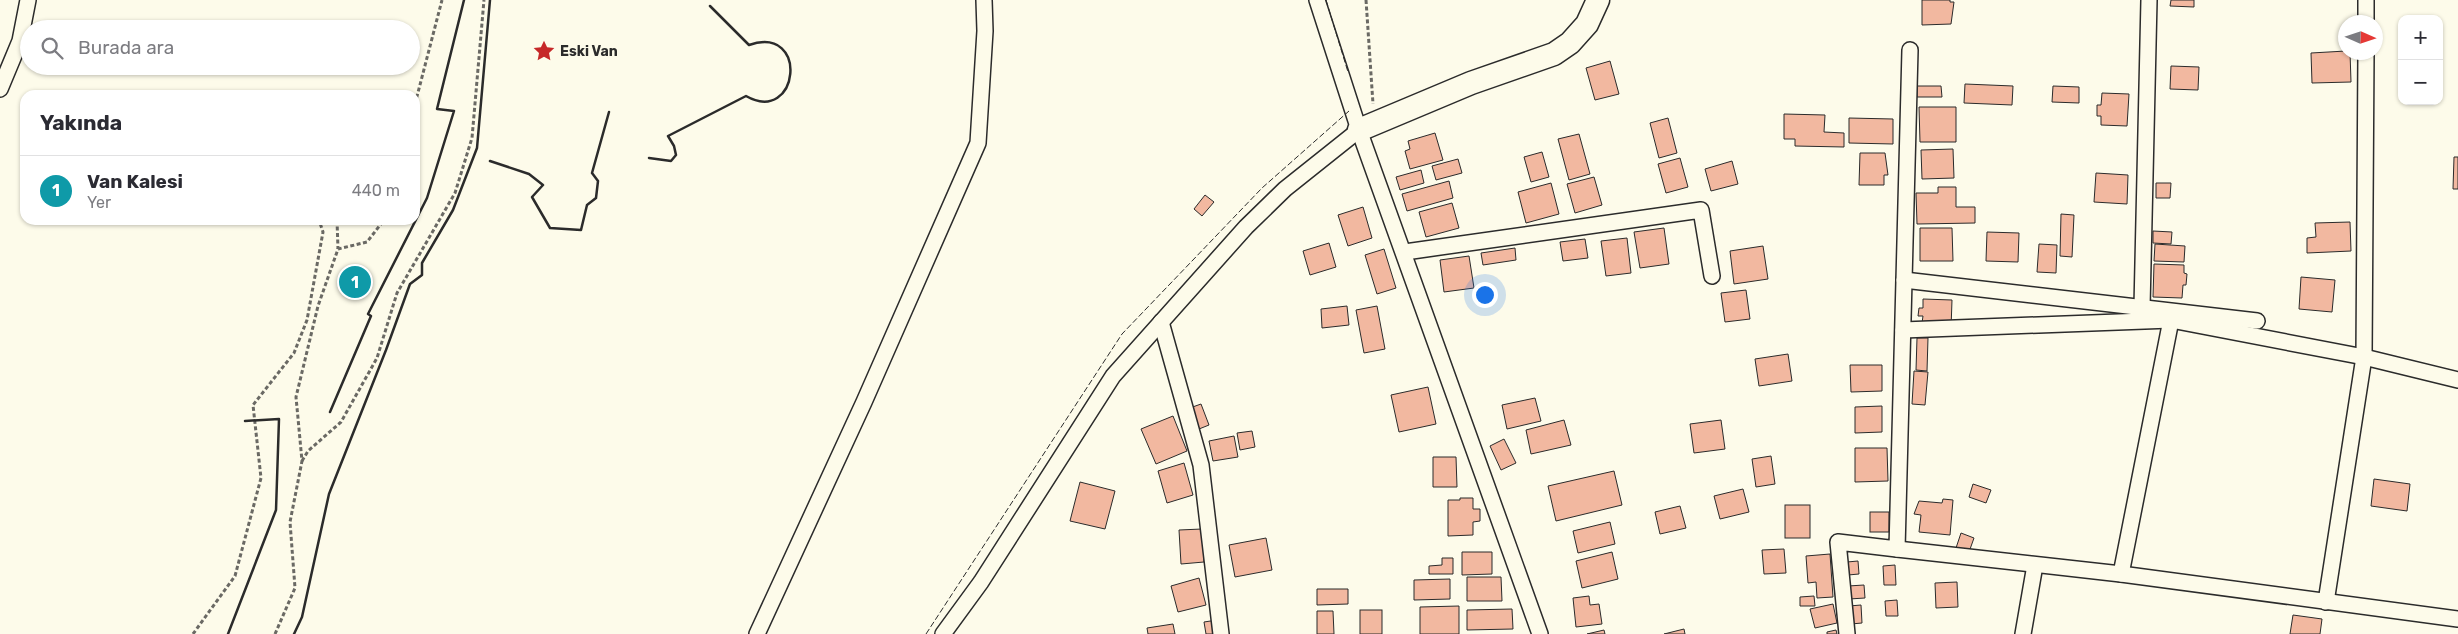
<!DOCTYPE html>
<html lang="tr">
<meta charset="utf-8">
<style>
:root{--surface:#fff;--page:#f7f7f7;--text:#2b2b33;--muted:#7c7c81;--line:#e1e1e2;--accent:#7c3aed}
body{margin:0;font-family:Rubik,sans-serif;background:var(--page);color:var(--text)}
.controls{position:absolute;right:15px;top:15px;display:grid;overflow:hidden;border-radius:10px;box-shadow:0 1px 4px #0004}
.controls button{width:45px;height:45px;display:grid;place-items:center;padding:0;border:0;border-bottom:1px solid var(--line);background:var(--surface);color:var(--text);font:25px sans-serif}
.compass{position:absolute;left:2338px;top:15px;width:45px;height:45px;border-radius:50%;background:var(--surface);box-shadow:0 1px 4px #0004;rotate:93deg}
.you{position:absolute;left:1484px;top:294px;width:18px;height:18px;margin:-12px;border:4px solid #fff;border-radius:50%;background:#1a73e8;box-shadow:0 0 0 8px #1a73e833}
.badge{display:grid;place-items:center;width:32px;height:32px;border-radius:50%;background:var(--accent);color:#fff;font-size:16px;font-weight:700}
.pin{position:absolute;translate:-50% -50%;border:2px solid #fff;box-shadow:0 1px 5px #0006}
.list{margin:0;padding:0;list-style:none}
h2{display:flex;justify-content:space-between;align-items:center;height:65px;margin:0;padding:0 20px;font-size:21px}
h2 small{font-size:16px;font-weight:400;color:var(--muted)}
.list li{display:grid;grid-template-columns:32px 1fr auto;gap:15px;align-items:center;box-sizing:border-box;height:70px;padding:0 20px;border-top:1px solid var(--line)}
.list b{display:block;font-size:19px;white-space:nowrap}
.list p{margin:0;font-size:16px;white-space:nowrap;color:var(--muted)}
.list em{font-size:16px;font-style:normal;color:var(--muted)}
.icon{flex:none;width:28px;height:28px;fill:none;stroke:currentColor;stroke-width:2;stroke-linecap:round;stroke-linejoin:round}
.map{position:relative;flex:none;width:2458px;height:634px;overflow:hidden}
.search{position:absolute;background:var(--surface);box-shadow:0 1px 4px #0004;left:20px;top:20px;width:400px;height:55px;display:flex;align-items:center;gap:12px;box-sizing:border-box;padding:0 18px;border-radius:28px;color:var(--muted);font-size:19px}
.panel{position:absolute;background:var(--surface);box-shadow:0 1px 4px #0004;left:20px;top:90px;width:400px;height:135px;border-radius:15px}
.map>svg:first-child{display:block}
.building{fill:#f2b8a0;stroke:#2b2b2b}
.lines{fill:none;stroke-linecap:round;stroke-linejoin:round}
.street-casing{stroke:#2b2b2b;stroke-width:18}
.secondary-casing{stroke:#2b2b2b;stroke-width:25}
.path{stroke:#6a6964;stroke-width:3;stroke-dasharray:4 2.5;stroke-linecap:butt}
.street{stroke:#fdfbea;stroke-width:15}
.secondary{stroke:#fdfbea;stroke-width:22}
.fence{stroke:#2b2b2b;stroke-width:1;stroke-dasharray:6 2.5;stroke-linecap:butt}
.wall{stroke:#2b2b2b;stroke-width:2.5}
.labels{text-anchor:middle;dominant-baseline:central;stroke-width:4;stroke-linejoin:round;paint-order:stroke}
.poi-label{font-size:14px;font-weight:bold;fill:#2b2b2b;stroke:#fdfbea;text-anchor:start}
</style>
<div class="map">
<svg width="2458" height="634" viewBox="0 0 2458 634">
<rect width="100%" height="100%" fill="#fdfbea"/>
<!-- building -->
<g class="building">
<path d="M1922,0H1950V2H1954L1951,24L1922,25Z"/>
<path d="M2171,0H2194V7L2170,6Z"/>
<path d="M2346,51L2350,52L2351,82L2312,83L2311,53Z"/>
<path d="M1610,61L1619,94L1595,100L1586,68Z"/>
<path d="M2171,66L2199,67L2198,90L2170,89Z"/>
<path d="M1965,84L2013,86L2012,105L1964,103Z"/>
<path d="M1917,86H1941L1942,97H1917Z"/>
<path d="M2053,86L2079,87V103L2052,102Z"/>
<path d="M2102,93L2129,94L2127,126L2101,125V116H2097V105H2101Z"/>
<path d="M1919,107H1956V142H1920Z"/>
<path d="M1784,114L1825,115L1824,132L1844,133V147L1795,146V139H1784Z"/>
<path d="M1668,118L1677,153L1659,158L1650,123Z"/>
<path d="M1849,118L1893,119V144L1849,143Z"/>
<path d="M1435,133L1443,160L1410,169L1405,151L1410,149L1408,141Z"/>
<path d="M1579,134L1590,174L1569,180L1558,139Z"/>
<path d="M1953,149L1954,178L1922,179L1921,150Z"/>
<path d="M1542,152L1549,177L1531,182L1524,157Z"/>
<path d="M1860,153H1885L1888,175H1884V185H1859Z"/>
<path d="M2454,157H2458V189H2453Z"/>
<path d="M1680,158L1688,187L1666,193L1658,164Z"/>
<path d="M1458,159L1462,173L1436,180L1432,166Z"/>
<path d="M1732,161L1738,184L1711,191L1705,169Z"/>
<path d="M1421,170L1424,183L1400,190L1396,177Z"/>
<path d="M2096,173L2128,175L2127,204L2094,202Z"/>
<path d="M1594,177L1602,205L1575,213L1567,184Z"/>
<path d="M1449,181L1453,198L1407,211L1402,194Z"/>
<path d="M1551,183L1559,214L1526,223L1518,192Z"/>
<path d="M2156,183H2171L2170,198H2156Z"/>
<path d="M1938,187H1956V207H1975V223L1917,224L1916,193H1938Z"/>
<path d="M1205,195L1214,202L1202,216L1194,209Z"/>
<path d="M1452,203L1459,228L1426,237L1419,212Z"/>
<path d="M1363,207L1372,238L1348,246L1338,215Z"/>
<path d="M2061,214L2074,215L2072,257L2060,256Z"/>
<path d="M2350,222L2351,251L2307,253V238L2316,237L2315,223Z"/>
<path d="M1664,228L1669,264L1640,268L1634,232Z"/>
<path d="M1920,228H1952L1953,261H1920Z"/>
<path d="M2153,231L2172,232L2171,244L2153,243Z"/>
<path d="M1987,232L2019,233L2018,262L1986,261Z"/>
<path d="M1627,238L1631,273L1606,276L1601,241Z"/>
<path d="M1585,239L1588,258L1563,261L1560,242Z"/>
<path d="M1329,243L1336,267L1310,275L1303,251Z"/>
<path d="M2039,244L2057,245L2056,273L2037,272Z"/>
<path d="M2155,244L2185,246L2184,262L2154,261Z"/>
<path d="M1763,246L1768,279L1734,284L1730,251Z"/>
<path d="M1515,248L1516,260L1483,265L1481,253Z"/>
<path d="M1384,249L1396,288L1377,294L1365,255Z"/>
<path d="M1469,256L1474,288L1444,292L1440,260Z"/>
<path d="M2154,264L2184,265V273L2187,274L2186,285H2183L2182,298L2153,297Z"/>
<path d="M2301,277L2335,280L2332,312L2299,309Z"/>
<path d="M1746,290L1750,319L1725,322L1721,293Z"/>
<path d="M1923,299L1952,300L1951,329L1922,323L1923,316H1918L1919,308H1923Z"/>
<path d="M1347,306L1349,325L1322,328L1321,309Z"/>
<path d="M1377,306L1385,349L1364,353L1356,310Z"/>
<path d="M1917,338H1928L1927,371L1916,370Z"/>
<path d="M1788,354L1792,381L1759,386L1755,359Z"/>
<path d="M1850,365H1882V391L1851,392Z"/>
<path d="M1914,371L1928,372L1925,405L1912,404Z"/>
<path d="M1428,387L1436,424L1399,432L1391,395Z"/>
<path d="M1535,398L1541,421L1507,429L1502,405Z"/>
<path d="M1201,404L1209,425L1194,431L1187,409Z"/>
<path d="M1882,406V432L1855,433V407Z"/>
<path d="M1173,416L1187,451L1156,464L1141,429Z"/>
<path d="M1564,420L1571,445L1531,454L1526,430Z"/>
<path d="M1721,420L1725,449L1694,453L1690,424Z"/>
<path d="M1252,431L1255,447L1240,450L1237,433Z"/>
<path d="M1234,436L1238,457L1213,461L1209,441Z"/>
<path d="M1504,439L1516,463L1501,470L1490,446Z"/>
<path d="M1855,448H1887L1888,481L1855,482Z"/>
<path d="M1771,456L1775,484L1756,487L1752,459Z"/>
<path d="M1433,457H1456L1457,487H1433Z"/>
<path d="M1184,463L1193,495L1167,503L1158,471Z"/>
<path d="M1614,471L1622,505L1556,521L1548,486Z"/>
<path d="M2374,479L2410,484L2407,511L2371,506Z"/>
<path d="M1080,482L1115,491L1105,529L1070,521Z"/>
<path d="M1973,484L1991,490L1986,503L1969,497Z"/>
<path d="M1743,489L1749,512L1720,519L1714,496Z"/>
<path d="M1460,498H1473V509H1480V521L1473,522V535L1448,536V500H1460Z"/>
<path d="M1943,499L1953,500L1950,535L1919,532L1921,515L1914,514L1919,501L1942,503Z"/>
<rect x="1785" y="505" width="25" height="33"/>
<path d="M1680,506L1686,528L1660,534L1655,512Z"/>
<rect x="1870" y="512" width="19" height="20"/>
<path d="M1610,522L1615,544L1578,553L1573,531Z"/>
<path d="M1202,529L1204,562L1181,564L1179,530Z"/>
<path d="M1961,533L1974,538L1969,552L1956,548Z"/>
<path d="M1266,538L1272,570L1235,577L1229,545Z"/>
<path d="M1784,549L1786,573L1764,574L1762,550Z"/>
<path d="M1462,552H1492V574L1462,575Z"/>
<path d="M1612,552L1618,579L1582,588L1576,561Z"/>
<path d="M1830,554L1833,597L1817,598L1816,582L1808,583L1806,556Z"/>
<path d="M1442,558H1453V574H1429V566L1442,565Z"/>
<path d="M1858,561L1859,574L1848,575L1847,562Z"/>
<path d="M1895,565L1896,585H1884L1883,566Z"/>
<path d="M1467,577H1501L1502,601H1467Z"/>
<path d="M1199,578L1206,605L1178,612L1171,586Z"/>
<path d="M1450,579V599L1414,600V580Z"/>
<path d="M1957,582L1958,607L1936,608L1935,583Z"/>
<path d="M1864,585L1865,598L1849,599L1848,586Z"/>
<path d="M1317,589H1348V604L1317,605Z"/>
<path d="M1589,596L1590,605L1599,604L1602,624L1576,627L1573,598Z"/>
<path d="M1814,596L1815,606H1800V597Z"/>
<path d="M1897,600L1898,616H1886L1885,601Z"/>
<path d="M1833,604L1837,623L1815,628L1810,609Z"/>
<path d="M1861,605L1862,623L1851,624L1849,606Z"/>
<path d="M1459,606V634H1420V607Z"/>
<path d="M1512,609L1513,629L1467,630V610Z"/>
<rect x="1360" y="610" width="22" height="24"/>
<path d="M1317,611H1333L1334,634H1317Z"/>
<path d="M2293,615L2322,619L2320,634H2290Z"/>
<path d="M1217,620L1219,634H1206L1204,622Z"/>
<path d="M1173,624L1175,634H1148L1147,628Z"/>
<path d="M1684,629L1685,634H1664Z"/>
<path d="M1604,630L1605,634H1587Z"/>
<path d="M1836,630L1837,634H1827V632Z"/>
</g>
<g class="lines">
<!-- street casing -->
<g class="street-casing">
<g id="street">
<path d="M1317,0L1359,130L1540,634"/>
<path d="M2366,22V0"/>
<path d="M0,89L20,41L28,0"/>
<path d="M1405,252L1701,210L1712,276"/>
<path d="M1904,280L2257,321"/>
<path d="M2142,307L2149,0"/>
<path d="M1161,322L1201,465L1221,634"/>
<path d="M1903,330L2171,320L2364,357L2458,380"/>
<path d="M1897,549L2121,574L2458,619"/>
<path d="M2121,574L2171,320"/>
<path d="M2326,602L2364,357L2366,52"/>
<path d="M757,634L864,402L978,143L985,31L984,0"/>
<path d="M943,634L981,582L1113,376L1246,227L1285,189L1359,130"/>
<path d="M1847,634L1838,542L1897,549L1910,50"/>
<path d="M2023,634L2035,565"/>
</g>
</g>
<!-- secondary casing -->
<g class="secondary-casing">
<path id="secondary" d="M1359,130L1471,83L1554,54L1570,43L1587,24L1598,0"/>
</g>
<!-- path -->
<g class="path">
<path d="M1366,0L1373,104"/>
<path d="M415,104L442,0"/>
<path d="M337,220L338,249"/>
<path d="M302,461L308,451L341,422L377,358L397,293L455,193L472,138L484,0"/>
<path d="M193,634L235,576L261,478L253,405L294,353L307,320L323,232L319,220"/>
<path d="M275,634L295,588L290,522L302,461L296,397L318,306L338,249L367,242L384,220"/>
</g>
<!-- street -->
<use href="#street" class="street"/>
<!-- secondary -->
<use href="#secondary" class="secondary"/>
<!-- fence -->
<g class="fence">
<path d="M1326,0L1348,72"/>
<path d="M926,634L1122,334L1262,188L1349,111"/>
</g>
<!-- wall -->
<g class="wall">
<path d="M649,158L671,161L676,155L674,146L668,136L746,96C799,126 810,24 749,45L710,6"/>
<path d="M490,161L529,174L543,185L532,197L550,228L581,230L587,205L596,198L598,181L592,173L609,112"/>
<path d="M330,412L371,316L368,314L427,198L454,111L437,109L464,0"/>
<path d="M228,634L276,510L279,419L245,421"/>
<path d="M294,634L302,617L329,494L386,350L410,284L422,275V263L453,210L477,148L490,0"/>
</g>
</g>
<!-- icons -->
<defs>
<g id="sight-bare" transform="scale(1.725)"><path d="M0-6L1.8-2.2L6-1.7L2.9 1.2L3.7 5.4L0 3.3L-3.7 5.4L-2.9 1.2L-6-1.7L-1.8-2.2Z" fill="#c62828" stroke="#fdfbea" stroke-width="2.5" paint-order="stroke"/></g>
</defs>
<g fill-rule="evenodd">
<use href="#sight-bare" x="544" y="51"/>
</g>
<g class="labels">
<!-- poi labels -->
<g class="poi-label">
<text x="560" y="51">Eski Van</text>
</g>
</g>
</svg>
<div class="controls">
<button>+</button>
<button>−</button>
</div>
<svg class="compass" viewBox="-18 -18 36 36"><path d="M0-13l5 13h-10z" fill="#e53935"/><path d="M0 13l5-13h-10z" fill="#7c7c81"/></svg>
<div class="you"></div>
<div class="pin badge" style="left:355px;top:282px;background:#0f9aa8">1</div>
<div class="search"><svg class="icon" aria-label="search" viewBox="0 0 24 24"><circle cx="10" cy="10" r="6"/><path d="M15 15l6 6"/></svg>Burada ara</div>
<section class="panel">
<h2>Yakında<small></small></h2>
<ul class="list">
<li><span class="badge" style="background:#0f9aa8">1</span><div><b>Van Kalesi</b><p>Yer</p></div><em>440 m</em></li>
</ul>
</section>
</div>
